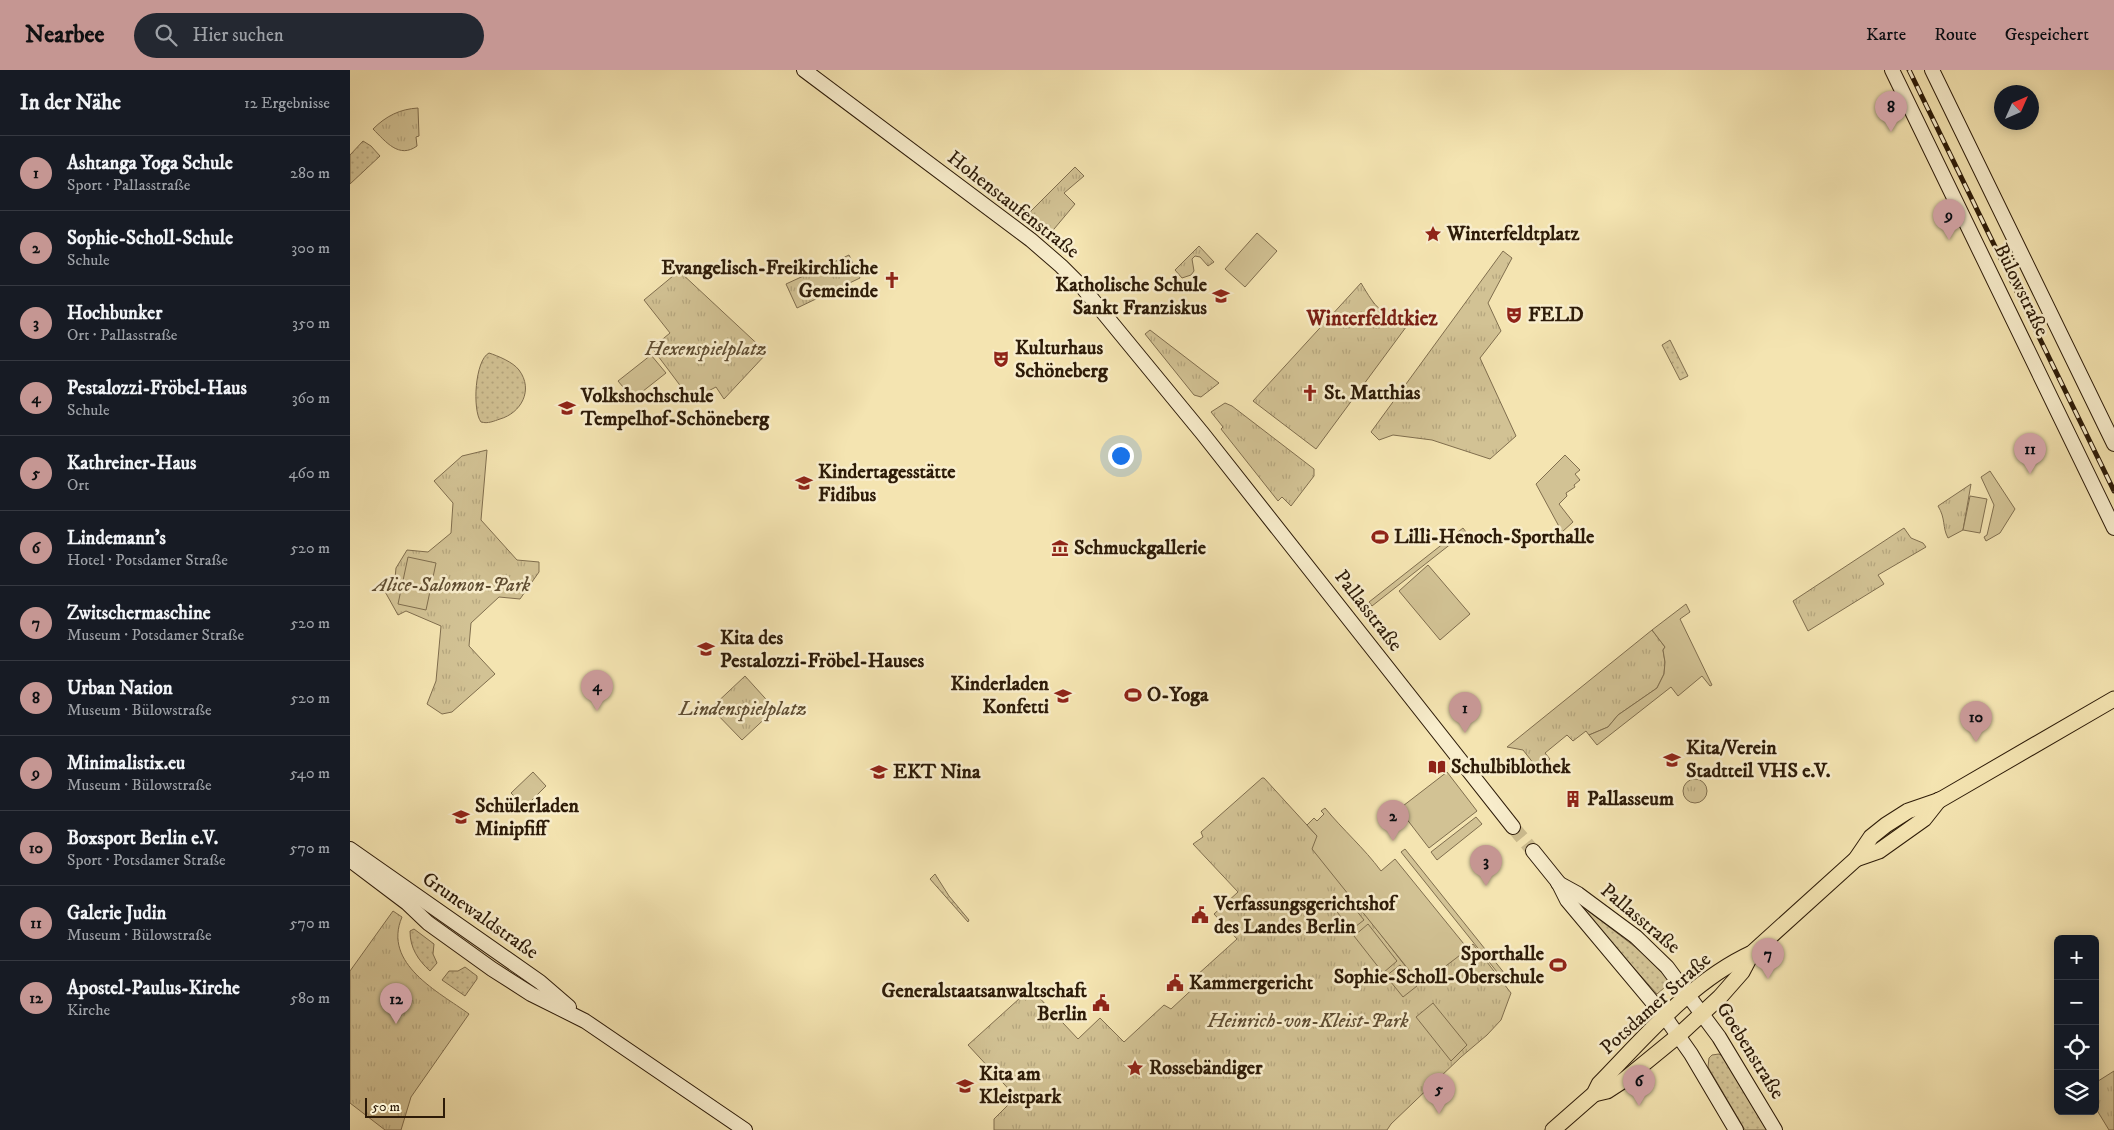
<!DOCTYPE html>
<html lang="de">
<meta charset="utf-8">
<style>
:root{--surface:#171b24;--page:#242831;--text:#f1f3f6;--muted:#9ea1a6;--line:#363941;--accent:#c59692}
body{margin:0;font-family:"IM FELL DW Pica",serif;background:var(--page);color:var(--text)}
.controls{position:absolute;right:15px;bottom:15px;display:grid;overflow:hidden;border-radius:8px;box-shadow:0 2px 12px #0003}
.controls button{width:45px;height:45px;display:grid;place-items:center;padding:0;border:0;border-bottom:1px solid var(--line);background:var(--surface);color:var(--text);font:25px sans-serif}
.compass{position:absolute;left:1644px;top:15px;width:45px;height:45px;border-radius:50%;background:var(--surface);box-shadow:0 2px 12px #0003;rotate:45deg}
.scale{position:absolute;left:15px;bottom:12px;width:80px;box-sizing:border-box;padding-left:5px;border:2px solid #2d1b08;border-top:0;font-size:14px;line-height:18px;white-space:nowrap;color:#2d1b08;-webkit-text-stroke:4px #f8edcc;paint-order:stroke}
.you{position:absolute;left:770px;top:385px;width:18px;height:18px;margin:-12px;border:4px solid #fff;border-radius:50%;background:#1a73e8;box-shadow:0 0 0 8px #1a73e833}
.badge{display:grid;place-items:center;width:32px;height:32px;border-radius:50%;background:var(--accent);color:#111;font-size:16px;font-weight:700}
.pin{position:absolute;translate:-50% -41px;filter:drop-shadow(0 1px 2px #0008)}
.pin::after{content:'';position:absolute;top:26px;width:18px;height:15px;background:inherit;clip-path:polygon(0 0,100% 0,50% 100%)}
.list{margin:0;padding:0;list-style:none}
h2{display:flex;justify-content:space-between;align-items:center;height:65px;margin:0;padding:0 20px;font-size:21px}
h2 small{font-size:16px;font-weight:400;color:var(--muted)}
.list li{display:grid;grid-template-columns:32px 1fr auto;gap:15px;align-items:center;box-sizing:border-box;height:75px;padding:0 20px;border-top:1px solid var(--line)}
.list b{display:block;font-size:19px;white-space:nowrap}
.list p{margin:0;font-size:16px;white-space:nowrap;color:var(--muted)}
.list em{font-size:16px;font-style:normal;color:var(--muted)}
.icon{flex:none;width:28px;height:28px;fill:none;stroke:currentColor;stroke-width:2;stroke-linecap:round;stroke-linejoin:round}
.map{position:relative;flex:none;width:1764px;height:1060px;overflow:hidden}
header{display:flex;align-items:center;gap:30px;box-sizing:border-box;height:70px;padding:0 25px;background:var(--accent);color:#111}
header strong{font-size:24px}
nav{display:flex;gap:28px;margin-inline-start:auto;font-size:18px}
.search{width:350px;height:45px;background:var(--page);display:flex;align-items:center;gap:12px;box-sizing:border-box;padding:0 18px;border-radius:28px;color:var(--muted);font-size:19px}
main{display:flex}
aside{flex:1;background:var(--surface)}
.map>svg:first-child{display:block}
.grass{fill:url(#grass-dots);stroke:#806e4e}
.park{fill:url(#park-tufts);stroke:#806e4e}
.garden{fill:#d2c294;stroke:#806e4e}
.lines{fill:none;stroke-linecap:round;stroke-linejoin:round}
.secondary-tunnel{stroke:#ccbc8f;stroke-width:14;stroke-dasharray:14 7;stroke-linecap:butt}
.secondary-casing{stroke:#2d1b08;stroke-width:16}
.primary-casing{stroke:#2d1b08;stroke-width:17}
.secondary{stroke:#f8edcc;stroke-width:14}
.primary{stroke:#f4e4b1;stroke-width:15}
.rail-casing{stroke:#2d1b08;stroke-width:5}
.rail{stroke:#f8edcc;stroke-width:3;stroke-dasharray:9;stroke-linecap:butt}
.labels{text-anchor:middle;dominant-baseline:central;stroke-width:5;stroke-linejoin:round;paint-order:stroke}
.street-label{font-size:20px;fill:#2d1b08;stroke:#f8edcc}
.poi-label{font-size:20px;font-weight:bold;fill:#2d1b08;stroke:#f8edcc;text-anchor:start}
.park-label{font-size:20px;font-style:italic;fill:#5f4d32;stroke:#f8edcc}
.neighbourhood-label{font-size:21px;font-weight:bold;fill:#7a1f14;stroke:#f8edcc}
</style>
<header>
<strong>Nearbee</strong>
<div class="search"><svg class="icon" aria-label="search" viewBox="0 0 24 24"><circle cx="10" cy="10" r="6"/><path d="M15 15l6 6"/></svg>Hier suchen</div>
<nav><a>Karte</a><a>Route</a><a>Gespeichert</a></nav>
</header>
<main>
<aside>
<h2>In der Nähe<small>12 Ergebnisse</small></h2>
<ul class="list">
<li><span class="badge">1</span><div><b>Ashtanga Yoga Schule</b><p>Sport · Pallasstraße</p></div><em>280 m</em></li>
<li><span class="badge">2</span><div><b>Sophie-Scholl-Schule</b><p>Schule</p></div><em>300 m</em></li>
<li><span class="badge">3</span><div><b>Hochbunker</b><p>Ort · Pallasstraße</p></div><em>350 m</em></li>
<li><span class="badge">4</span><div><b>Pestalozzi-Fröbel-Haus</b><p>Schule</p></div><em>360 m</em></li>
<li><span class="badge">5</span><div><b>Kathreiner-Haus</b><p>Ort</p></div><em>460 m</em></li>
<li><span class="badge">6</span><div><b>Lindemann's</b><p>Hotel · Potsdamer Straße</p></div><em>520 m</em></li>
<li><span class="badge">7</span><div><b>Zwitschermaschine</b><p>Museum · Potsdamer Straße</p></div><em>520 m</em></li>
<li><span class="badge">8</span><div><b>Urban Nation</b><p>Museum · Bülowstraße</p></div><em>520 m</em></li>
<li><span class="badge">9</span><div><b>Minimalistix.eu</b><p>Museum · Bülowstraße</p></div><em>540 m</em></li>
<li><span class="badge">10</span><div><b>Boxsport Berlin e.V.</b><p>Sport · Potsdamer Straße</p></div><em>570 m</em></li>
<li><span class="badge">11</span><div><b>Galerie Judin</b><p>Museum · Bülowstraße</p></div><em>570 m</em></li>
<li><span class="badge">12</span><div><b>Apostel-Paulus-Kirche</b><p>Kirche</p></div><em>580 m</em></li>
</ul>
</aside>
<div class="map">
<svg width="1764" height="1060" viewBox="0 0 1764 1060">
<defs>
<pattern id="grass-dots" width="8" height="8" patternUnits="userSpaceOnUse" patternTransform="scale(1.25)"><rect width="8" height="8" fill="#d2c294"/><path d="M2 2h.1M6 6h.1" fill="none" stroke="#b5a67e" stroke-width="1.8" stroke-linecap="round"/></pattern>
<pattern id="park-tufts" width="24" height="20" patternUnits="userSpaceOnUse" patternTransform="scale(1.25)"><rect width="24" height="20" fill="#d2c294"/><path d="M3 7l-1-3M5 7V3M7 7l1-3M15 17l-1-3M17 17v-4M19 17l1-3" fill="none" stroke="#b5a67e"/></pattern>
</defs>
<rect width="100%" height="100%" fill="#f4e4b1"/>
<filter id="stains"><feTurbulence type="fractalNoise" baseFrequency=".004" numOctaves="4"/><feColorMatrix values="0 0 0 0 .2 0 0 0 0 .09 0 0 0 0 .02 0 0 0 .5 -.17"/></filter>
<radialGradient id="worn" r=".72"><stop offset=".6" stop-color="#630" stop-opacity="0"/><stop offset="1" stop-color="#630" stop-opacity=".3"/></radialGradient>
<!-- grass -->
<g class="grass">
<path d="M13,71L21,76L30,86L0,114V85Z"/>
<path d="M1320,270L1338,306L1330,310L1312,275Z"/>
<path d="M139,283C148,286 163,292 169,300C184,320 171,343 150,349C144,351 138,354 131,352C122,340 125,290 139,283Z"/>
<path d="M585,804L599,826L619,850L618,852L580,809Z"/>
<path d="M1233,837L1293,883L1321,912L1307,924L1231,839Z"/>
<path d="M64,859L84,874L83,884L87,893L80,901C68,890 60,878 60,861Z"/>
<path d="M115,897L127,906V909L115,926L92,910L99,901H108Z"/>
<path d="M1369,984L1374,987L1417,1060H1395L1358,997L1359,988L1362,985Z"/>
</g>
<!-- park -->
<g class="park">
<path d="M68,38L69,66L66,67L67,76C49,89 36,72 23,59C36,46 50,39 68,38Z"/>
<path d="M725,97L734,106L714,123L725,134L699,165L675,147Z"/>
<path d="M849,176L864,192L858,196L850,187L845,186L842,189L844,201L841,205L832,208L825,200Z"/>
<path d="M1153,181L1162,188L1138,233L1151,261L1130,288L1166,366L1140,389L1082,370L1043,365L1029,370L1021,362Z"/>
<path d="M499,185L510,208L447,238L436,214Z"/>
<path d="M329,201L417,283L374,329L366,317L341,330L302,278L320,263L294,230Z"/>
<path d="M1011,213C1027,240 1029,242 1059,253L966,379L903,331Z"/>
<path d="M800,260L869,313L851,327L844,325L795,264Z"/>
<path d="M875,333L882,336L964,399V406L941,436L932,427L928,431L871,359L873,357L861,342Z"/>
<path d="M137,380L131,450L167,490L189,492V502L170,529L149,527L121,553L119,576L145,604L102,642L92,644L77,634L86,611L91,556L56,541L48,545L33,518H44L46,498L57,480L78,482L101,463L103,433L84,411L112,386Z"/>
<path d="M1621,414L1613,460L1598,468C1592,457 1596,449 1588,436Z"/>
<path d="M1554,458L1561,468L1573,473L1576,477L1528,505L1534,514L1458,561L1443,531Z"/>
<path d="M1302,560L1315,577L1313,580L1315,592L1314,604L1307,618L1268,645L1258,657L1239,665L1236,661L1223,671L1217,665L1195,683L1200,689L1188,699L1173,680L1157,677Z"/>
<path d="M395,606L423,637V641L392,670L361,638Z"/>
<path d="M912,708H914L967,766L997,821L1070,915L1123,874L1161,923L1151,950L1137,965L1111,987L1041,1054L1037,1060H644V1049L666,1027L618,975L670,928L676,930L684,922L728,969L750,948L774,972L814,935L821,939L850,912L846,906L887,869L864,844L888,822L843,774L853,767L851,762Z"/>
<circle cx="1345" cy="721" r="12"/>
<path d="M43,841L52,847C32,894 89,922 119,944L61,1027L51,1060H35L0,1033V901Z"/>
<path d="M1764,1001V1060H1759L1745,1037V1013Z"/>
</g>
<!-- garden -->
<g class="garden">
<path d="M907,163L927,181L895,217L875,199Z"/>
<path d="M301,285L316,303L283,329L268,311Z"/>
<path d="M1215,385L1230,400L1225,404L1230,410L1224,415L1225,417L1216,423L1217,426L1209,434L1223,452L1212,462L1186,414Z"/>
<path d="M1640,401L1665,439L1650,463L1636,471L1634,467L1637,465L1644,435L1631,407Z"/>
<path d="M1620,426L1637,429L1630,463L1613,460Z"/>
<path d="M1113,458L1116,462L1022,536L1019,532Z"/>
<path d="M58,487L86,493L76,540L48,534Z"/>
<path d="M1078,495L1120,544L1090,570L1049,521Z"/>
<path d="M1336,534L1340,542L1330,549L1362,615L1360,616L1352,606L1328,626L1321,617L1247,675L1239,665L1258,657L1268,645L1307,618L1314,604L1315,592L1313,580L1315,577L1302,560Z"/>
<path d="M183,702L196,716L175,737L161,723Z"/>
<path d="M1097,702L1127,741L1079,778L1049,739Z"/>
<path d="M975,738C993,760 1014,778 1031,801L1045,789L1118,879L1071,915L962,779L967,766L957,755L964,748L967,751L974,744L971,741Z"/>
<path d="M1126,747L1132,754L1087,790L1081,782Z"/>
<path d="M1055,779L1155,904L1151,907L1051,782Z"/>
<path d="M996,828L1014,850L1001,860L984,838Z"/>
<path d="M1018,854L1047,891L1033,903L1004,866Z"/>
<path d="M1050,895L1067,916L1053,927L1036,906Z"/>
<path d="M1083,933L1117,975L1101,991L1066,947Z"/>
</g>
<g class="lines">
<!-- secondary-tunnel -->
<path class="secondary-tunnel" d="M1163,757L1183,781"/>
<!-- secondary casing -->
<g class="secondary-casing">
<g id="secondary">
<path d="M454,0L681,170L711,196L733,218L853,364L1163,757"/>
<path d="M1542,0L1764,458"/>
<path d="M1582,0L1764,374"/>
<path d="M0,779L190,912L219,937"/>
<path d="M1183,781L1208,812L1217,830L1315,947L1341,984L1386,1060"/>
<path d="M0,790L57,833L78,853L142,899L181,924L235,951L395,1060"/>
<path d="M1208,813L1228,824L1286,867L1317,897L1369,967L1425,1060"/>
</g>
</g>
<!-- primary casing -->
<g class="primary-casing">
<g id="primary">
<path d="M1506,789L1529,781L1574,749L1589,730"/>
<path d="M1244,1024L1257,1021L1274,1010L1329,965L1370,927L1392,902L1402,883"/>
<path d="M1203,1060L1244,1024L1249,1014C1295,967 1341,911 1402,883L1506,789L1521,767L1536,755L1558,741L1590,730L1764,629"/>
</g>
</g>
<!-- secondary -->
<use href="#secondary" class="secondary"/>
<!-- primary -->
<use href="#primary" class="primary"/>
<!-- rail casing -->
<g class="rail-casing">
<path id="rail" d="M1559,0L1764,421"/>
</g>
<!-- rail -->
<use href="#rail" class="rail"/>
</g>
<!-- icons -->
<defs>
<g id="sight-bare" transform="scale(1.35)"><path d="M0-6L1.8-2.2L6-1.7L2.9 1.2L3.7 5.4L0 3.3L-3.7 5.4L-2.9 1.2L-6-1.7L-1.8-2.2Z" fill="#8f2418" stroke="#f8edcc" stroke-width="2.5" paint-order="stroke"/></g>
<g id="church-bare" transform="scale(1.35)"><path d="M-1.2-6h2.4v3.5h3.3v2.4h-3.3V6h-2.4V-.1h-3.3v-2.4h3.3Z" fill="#8f2418" stroke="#f8edcc" stroke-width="2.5" paint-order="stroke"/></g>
<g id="school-bare" transform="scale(1.35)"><path d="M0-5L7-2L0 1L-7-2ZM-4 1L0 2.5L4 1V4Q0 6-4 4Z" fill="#8f2418" stroke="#f8edcc" stroke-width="2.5" paint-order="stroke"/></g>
<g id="theatre-bare" transform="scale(1.35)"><path d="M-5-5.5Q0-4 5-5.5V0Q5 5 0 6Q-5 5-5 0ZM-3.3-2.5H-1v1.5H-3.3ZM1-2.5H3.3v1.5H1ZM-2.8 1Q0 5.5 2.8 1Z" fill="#8f2418" stroke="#f8edcc" stroke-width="2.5" paint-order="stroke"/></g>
<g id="university-bare" transform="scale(1.35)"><path d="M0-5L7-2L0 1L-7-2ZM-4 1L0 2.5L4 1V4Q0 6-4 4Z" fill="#8f2418" stroke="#f8edcc" stroke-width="2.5" paint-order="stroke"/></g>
<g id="stadium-bare" transform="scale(1.35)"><path d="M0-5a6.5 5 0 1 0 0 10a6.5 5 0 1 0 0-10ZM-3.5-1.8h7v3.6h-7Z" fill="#8f2418" stroke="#f8edcc" stroke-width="2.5" paint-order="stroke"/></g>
<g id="museum-bare" transform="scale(1.35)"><path d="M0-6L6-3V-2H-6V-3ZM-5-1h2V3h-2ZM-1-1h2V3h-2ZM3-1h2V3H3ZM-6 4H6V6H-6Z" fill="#8f2418" stroke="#f8edcc" stroke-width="2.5" paint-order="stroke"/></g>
<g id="library-bare" transform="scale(1.35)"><path d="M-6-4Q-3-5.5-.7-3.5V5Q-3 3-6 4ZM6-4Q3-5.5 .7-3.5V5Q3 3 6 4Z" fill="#8f2418" stroke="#f8edcc" stroke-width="2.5" paint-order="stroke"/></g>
<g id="building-bare" transform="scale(1.35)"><path d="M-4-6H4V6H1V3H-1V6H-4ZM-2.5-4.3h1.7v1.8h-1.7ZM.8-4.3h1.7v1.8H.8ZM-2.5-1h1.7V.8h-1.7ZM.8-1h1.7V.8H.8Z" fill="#8f2418" stroke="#f8edcc" stroke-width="2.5" paint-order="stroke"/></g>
<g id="civic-bare" transform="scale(1.35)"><path d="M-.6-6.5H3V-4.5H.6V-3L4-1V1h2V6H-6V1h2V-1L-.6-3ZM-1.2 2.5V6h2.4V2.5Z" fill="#8f2418" stroke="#f8edcc" stroke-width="2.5" paint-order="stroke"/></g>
</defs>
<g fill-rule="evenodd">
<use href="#sight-bare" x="1083" y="164"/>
<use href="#church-bare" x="542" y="210"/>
<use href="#school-bare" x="871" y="226"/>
<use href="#theatre-bare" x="1164" y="245"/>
<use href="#theatre-bare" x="651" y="289"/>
<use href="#church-bare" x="960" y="323"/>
<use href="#university-bare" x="217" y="338"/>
<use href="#school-bare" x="454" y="413"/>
<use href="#stadium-bare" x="1030" y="467"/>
<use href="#museum-bare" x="710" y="478"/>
<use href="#school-bare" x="356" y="579"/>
<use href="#stadium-bare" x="783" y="625"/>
<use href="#school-bare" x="713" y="626"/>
<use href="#school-bare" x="1322" y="690"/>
<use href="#library-bare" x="1087" y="697"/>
<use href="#school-bare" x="529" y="702"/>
<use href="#building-bare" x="1223" y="729"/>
<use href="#school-bare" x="111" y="747"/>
<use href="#civic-bare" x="850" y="845"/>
<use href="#stadium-bare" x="1208" y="895"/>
<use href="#civic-bare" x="825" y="913"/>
<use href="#civic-bare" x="751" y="933"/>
<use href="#sight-bare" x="785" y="998"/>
<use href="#school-bare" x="615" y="1016"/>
</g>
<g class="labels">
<!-- street labels -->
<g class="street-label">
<text transform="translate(663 135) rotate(38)">Hohenstaufenstraße</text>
<text transform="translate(1671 220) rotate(64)">Bülowstraße</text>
<text transform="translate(1018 541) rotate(52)">Pallasstraße</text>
<text transform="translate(130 846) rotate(35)">Grunewaldstraße</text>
<text transform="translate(1290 849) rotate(40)">Pallasstraße</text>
<text transform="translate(1306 934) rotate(-42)">Potsdamer Straße</text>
<text transform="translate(1400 981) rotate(58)">Goebenstraße</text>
</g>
<!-- poi labels -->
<g class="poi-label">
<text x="1097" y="164">Winterfeldtplatz</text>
<text x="528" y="198" text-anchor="end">Evangelisch-Freikirchliche<tspan x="528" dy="23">Gemeinde</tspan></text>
<text x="857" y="215" text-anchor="end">Katholische Schule<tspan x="857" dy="23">Sankt Franziskus</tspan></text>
<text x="1178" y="245">FELD</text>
<text x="665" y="278">Kulturhaus<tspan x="665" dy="23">Schöneberg</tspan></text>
<text x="974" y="323">St. Matthias</text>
<text x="231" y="326">Volkshochschule<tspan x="231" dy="23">Tempelhof-Schöneberg</tspan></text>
<text x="468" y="402">Kindertagesstätte<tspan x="468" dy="23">Fidibus</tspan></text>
<text x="1044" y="467">Lilli-Henoch-Sporthalle</text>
<text x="724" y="478">Schmuckgallerie</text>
<text x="370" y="568">Kita des<tspan x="370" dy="23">Pestalozzi-Fröbel-Hauses</tspan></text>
<text x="699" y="614" text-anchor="end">Kinderladen<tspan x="699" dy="23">Konfetti</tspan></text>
<text x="797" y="625">O-Yoga</text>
<text x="1336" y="678">Kita/Verein<tspan x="1336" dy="23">Stadtteil VHS e.V.</tspan></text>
<text x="1101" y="697">Schulbiblothek</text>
<text x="543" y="702">EKT Nina</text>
<text x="1237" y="729">Pallasseum</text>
<text x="125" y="736">Schülerladen<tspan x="125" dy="23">Minipfiff</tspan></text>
<text x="864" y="834">Verfassungsgerichtshof<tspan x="864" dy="23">des Landes Berlin</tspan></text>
<text x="1194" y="884" text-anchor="end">Sporthalle<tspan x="1194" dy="23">Sophie-Scholl-Oberschule</tspan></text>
<text x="839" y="913">Kammergericht</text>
<text x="737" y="921" text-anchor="end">Generalstaatsanwaltschaft<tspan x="737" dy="23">Berlin</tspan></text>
<text x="799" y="998">Rossebändiger</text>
<text x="629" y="1004">Kita am<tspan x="629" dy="23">Kleistpark</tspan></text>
</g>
<!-- park labels -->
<g class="park-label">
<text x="356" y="279">Hexenspielplatz</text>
<text x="102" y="515">Alice-Salomon-Park</text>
<text x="393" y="639">Lindenspielplatz</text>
<text x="958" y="951">Heinrich-von-Kleist-Park</text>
</g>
<!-- neighbourhood labels -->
<g class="neighbourhood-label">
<text x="1022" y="249">Winterfeldtkiez</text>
</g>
</g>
<rect width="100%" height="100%" filter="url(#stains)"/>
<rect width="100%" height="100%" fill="url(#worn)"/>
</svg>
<div class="controls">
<button>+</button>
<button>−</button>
<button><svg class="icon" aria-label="locate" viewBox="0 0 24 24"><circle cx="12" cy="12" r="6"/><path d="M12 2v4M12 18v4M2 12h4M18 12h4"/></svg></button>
<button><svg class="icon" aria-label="layers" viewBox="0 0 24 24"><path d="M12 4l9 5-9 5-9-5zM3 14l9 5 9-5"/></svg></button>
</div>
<svg class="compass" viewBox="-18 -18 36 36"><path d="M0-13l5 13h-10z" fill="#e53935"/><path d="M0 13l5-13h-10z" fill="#9ea1a6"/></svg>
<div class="scale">50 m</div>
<div class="you"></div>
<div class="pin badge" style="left:1115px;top:663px">1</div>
<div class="pin badge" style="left:1043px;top:771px">2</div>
<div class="pin badge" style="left:1136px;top:816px">3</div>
<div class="pin badge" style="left:247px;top:641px">4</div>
<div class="pin badge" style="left:1089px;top:1044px">5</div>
<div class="pin badge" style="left:1289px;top:1036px">6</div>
<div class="pin badge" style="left:1418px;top:909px">7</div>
<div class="pin badge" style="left:1541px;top:62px">8</div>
<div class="pin badge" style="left:1599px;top:170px">9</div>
<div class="pin badge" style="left:1626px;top:672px">10</div>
<div class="pin badge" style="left:1680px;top:404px">11</div>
<div class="pin badge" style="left:46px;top:954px">12</div>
</div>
</main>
